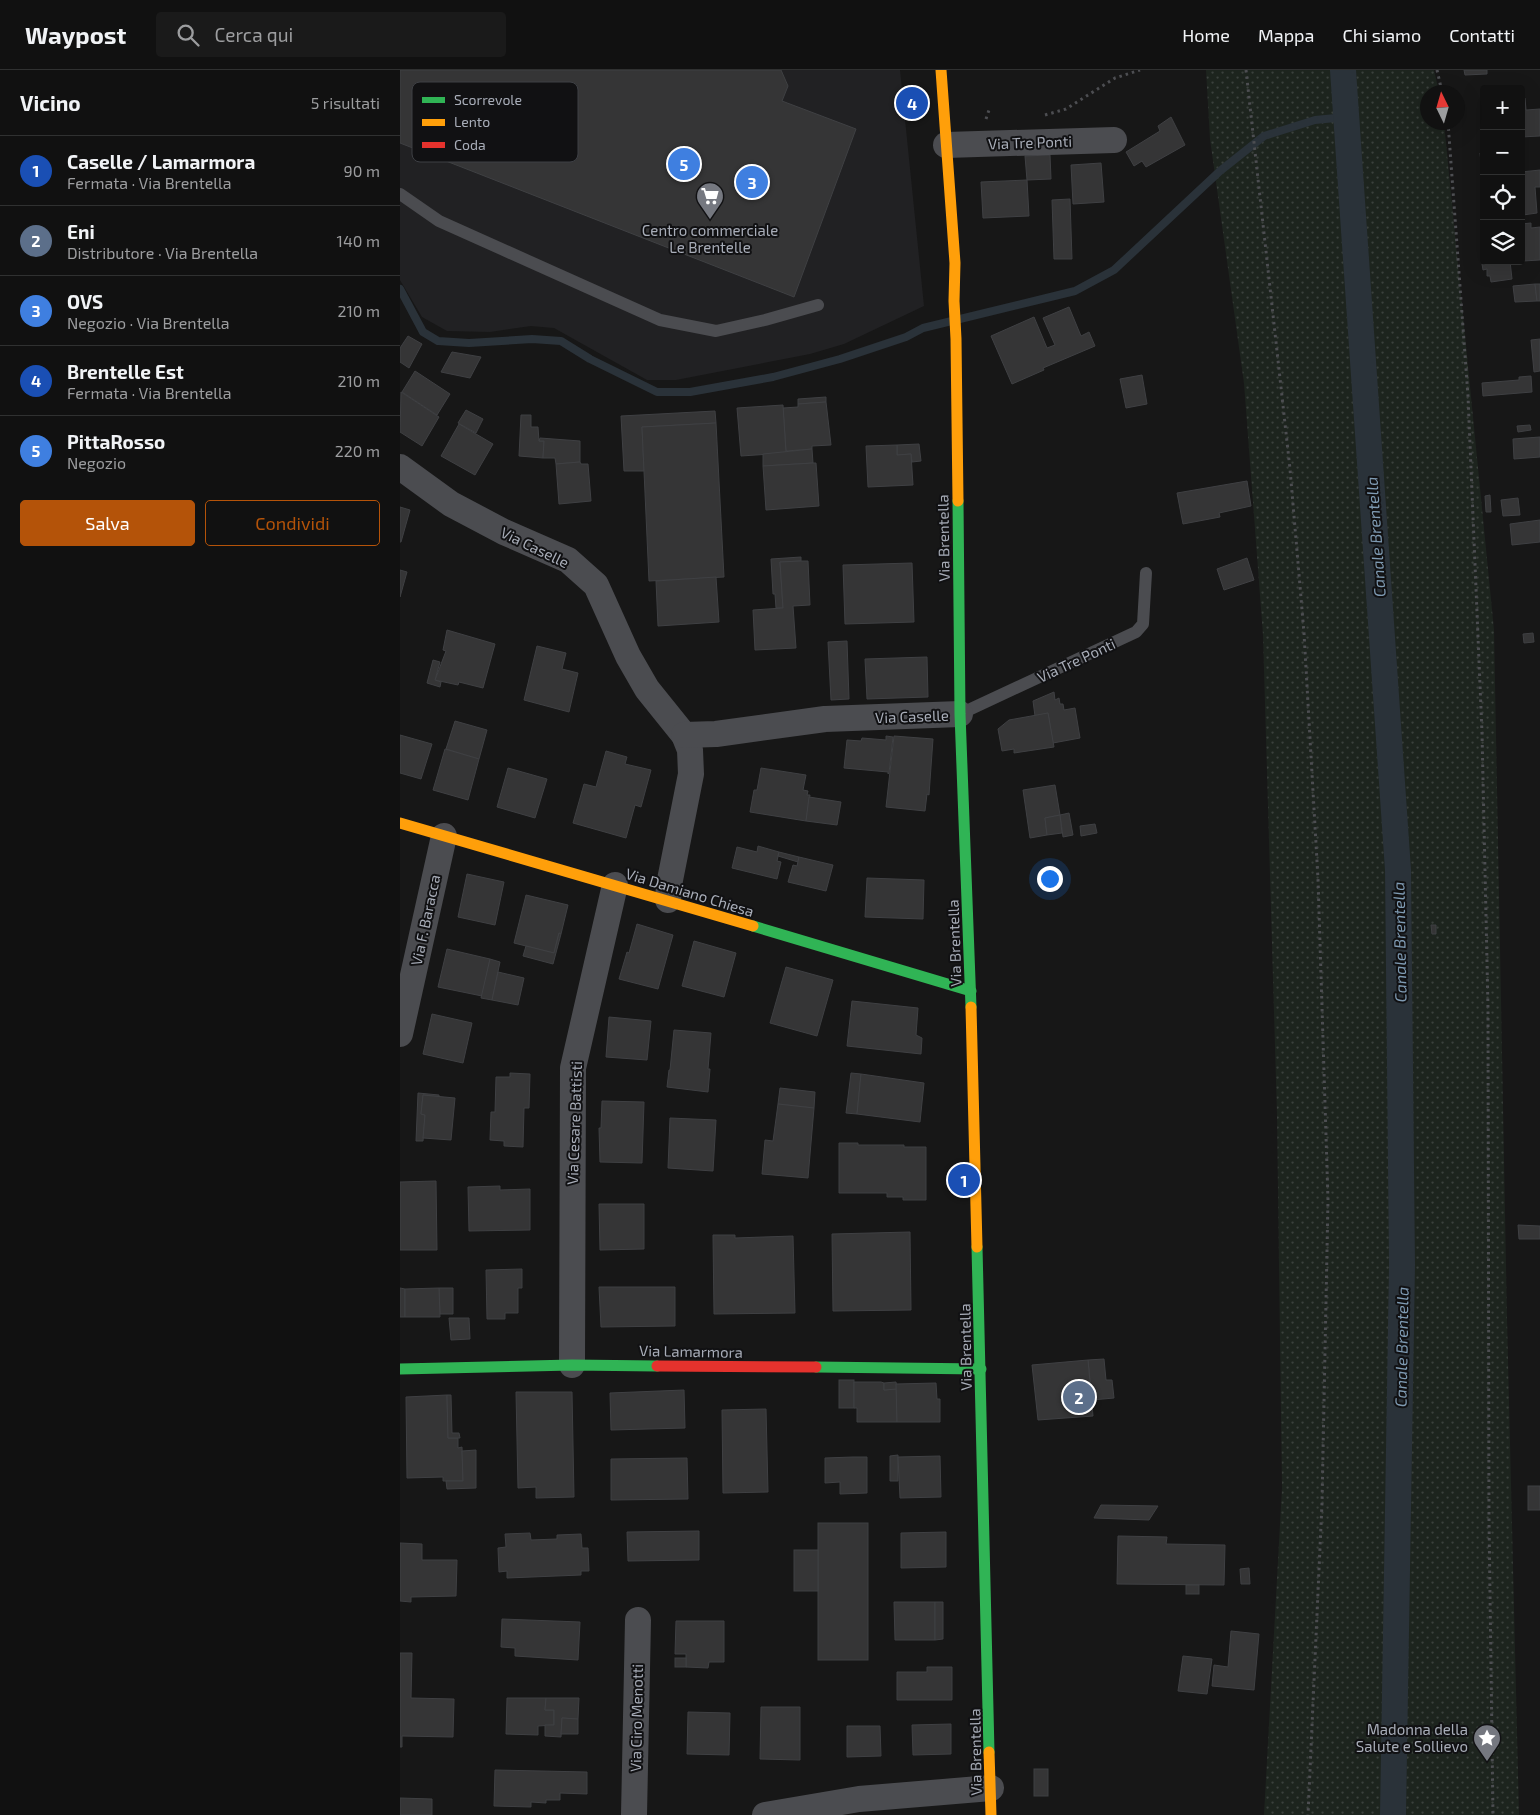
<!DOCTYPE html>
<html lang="it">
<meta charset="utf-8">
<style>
:root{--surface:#111;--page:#1a1a1a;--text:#f1f3f6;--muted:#9c9d9f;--line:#303131;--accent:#b45309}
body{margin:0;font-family:"Exo 2",sans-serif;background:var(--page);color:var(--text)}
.controls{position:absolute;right:15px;top:15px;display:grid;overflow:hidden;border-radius:5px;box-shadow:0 5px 20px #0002}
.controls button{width:45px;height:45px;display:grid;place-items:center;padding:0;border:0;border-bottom:1px solid var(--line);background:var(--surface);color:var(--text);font:25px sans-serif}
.compass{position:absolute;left:1020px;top:15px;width:45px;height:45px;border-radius:50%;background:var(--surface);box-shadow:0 5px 20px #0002;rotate:355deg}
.you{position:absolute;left:649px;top:808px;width:18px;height:18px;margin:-12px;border:4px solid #fff;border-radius:50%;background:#1a73e8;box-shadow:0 0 0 8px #1a73e833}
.badge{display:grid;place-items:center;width:32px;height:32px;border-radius:50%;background:var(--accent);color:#fff;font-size:16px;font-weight:700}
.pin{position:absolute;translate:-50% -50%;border:2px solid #fff;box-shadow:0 1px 5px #0006}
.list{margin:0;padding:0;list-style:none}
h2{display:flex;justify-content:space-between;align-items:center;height:65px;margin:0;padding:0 20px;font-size:21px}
h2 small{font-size:16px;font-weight:400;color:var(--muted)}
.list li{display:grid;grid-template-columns:32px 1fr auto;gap:15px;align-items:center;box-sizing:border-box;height:70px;padding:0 20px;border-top:1px solid var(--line)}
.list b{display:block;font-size:19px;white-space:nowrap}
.list p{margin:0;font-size:16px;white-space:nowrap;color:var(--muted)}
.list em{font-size:16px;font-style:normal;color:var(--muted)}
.actions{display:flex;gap:10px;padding:15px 20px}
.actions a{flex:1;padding:11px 0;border:1px solid var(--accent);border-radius:5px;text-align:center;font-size:18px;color:var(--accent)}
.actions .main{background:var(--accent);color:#fff}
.icon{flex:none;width:28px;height:28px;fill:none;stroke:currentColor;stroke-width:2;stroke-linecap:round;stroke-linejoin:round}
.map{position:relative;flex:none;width:1140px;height:1745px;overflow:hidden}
header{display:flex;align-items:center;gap:30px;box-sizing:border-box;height:70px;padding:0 25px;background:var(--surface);border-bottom:1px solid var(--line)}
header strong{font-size:24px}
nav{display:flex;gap:28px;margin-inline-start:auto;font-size:18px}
.search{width:350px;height:45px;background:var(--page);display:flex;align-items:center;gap:12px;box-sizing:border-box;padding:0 18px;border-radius:5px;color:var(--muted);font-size:19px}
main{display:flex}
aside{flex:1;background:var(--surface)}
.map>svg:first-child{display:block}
.built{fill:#212123}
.grass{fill:url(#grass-dots)}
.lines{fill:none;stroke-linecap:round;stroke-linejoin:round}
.stream{stroke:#2a3239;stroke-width:8}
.canal{stroke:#2a3239;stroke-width:26}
.building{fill:#353536;stroke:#3f4043}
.path{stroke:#4d4e52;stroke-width:3;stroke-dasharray:2.5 4;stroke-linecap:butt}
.lane{stroke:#4b4c50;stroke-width:12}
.street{stroke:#4b4c50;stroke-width:26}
.fast{stroke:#30b455;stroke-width:11}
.slow{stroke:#ff9f0a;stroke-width:11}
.jam{stroke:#e5322d;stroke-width:11}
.labels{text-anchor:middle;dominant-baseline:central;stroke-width:4;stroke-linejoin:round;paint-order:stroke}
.street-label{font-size:15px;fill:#a8adb8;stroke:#111113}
.poi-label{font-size:15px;fill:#a8adb8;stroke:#111113}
.water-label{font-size:16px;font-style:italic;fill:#7f9bb3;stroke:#111113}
.key{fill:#111113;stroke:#3e4045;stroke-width:1}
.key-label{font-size:14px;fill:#a8adb8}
</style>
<header>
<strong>Waypost</strong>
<div class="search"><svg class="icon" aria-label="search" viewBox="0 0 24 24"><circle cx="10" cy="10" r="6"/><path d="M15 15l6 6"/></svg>Cerca qui</div>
<nav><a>Home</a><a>Mappa</a><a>Chi siamo</a><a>Contatti</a></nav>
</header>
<main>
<aside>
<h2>Vicino<small>5 risultati</small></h2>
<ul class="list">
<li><span class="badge" style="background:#1a4fb4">1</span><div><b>Caselle / Lamarmora</b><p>Fermata · Via Brentella</p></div><em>90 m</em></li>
<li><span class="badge" style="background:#5c6f8a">2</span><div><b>Eni</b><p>Distributore · Via Brentella</p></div><em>140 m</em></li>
<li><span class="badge" style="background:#3f7fe0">3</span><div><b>OVS</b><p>Negozio · Via Brentella</p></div><em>210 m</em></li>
<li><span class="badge" style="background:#1a4fb4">4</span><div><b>Brentelle Est</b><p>Fermata · Via Brentella</p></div><em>210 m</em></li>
<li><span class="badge" style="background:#3f7fe0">5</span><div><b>PittaRosso</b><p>Negozio</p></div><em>220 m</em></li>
</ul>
<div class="actions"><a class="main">Salva</a><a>Condividi</a></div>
</aside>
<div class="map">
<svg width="1140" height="1745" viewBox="0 0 1140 1745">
<defs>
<pattern id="grass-dots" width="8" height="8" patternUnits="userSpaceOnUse" patternTransform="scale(1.25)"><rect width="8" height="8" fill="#1d241e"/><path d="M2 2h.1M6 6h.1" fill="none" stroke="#3b413d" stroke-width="1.8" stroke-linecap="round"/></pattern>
</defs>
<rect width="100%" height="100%" fill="#171717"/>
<!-- built -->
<path class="built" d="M0,0H500L524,236L444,274L410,284L276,310H247L154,258L131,256L90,262L47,261L22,247L0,210Z"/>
<!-- grass -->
<path class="grass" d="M806,0H1034L1039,22H1028V52L1044,53L1094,560L1107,1249L1119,1745H864L882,1418L877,1045L863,565L844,313L810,69Z"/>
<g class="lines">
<!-- stream -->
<path class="stream" d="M0,219L23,262L38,271L69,273L132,269L161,271L190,289L257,322H290L373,307L440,289L506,267L523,258L675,221L714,200L820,101L864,66L915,50L946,47"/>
<!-- canal -->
<path class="canal" d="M943,0L998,800L1002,1195L993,1745"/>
</g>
<!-- building -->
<g class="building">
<path d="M0,0H381L388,16L382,31L456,59L394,227L0,73Z"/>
<path d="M1064,0H1087V4L1065,5Z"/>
<path d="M1125,28L1126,40L1140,39V66L1121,67V29Z"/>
<path d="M771,47L785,75L746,97L742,91L734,96L726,82L760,61L758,56Z"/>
<path d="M1080,83H1084V101H1082Z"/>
<path d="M650,85L651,109L627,110L625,86Z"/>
<path d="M701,93L704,132L673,134L671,95Z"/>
<path d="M1140,100V117H1135L1137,143L1123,145L1121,102Z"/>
<path d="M627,110L629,146L583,148L581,112Z"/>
<path d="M670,129L672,189H654L652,130Z"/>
<path d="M1131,153V158L1140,157V190L1123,191L1121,154Z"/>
<path d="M1088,191H1110L1112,209L1091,212L1090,206H1087V199L1083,200L1082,194H1088Z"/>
<path d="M1135,214L1137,231L1115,232L1113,216Z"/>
<path d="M1135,214H1140V231H1137Z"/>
<path d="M669,237L681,266L689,262L695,276L643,298L644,300L612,314L591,266L634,247L647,278L655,275L643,248Z"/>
<path d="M8,266L22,274L9,298L0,292V278Z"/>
<path d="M1140,269V301L1134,302L1131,270Z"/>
<path d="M52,282L81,287L70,308L41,302Z"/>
<path d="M15,301L50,324L37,345L2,322Z"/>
<path d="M742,305L747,334L726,338L720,309Z"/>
<path d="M1131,306L1132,322L1083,326L1082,313L1119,310V307Z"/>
<path d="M1,322L39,347L22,376L0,362Z"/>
<path d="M426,327V332L398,334V329Z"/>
<path d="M426,332L431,375L412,376V379L386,381L383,338L398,337V334Z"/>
<path d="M383,335L386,383L341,386L337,338Z"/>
<path d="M66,340L83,349L76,363L58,353Z"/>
<path d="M315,341L316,353L242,357L244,401H224L221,346Z"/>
<path d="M121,345H131V357H138L139,371H144L143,388L119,386Z"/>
<path d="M316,353L324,507L249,511L242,357Z"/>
<path d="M59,354L93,374L75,405L41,386Z"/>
<path d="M1130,355L1131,360L1118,362L1117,356Z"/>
<path d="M1140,367V387L1114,389L1113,369Z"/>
<path d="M140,368L180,371V392L156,394L155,388H143L144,371H139Z"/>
<path d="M519,374L521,391L512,392L511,384L497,385V375Z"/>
<path d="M497,375V385L511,384L513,415L468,417L466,376Z"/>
<path d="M412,379L413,393L363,396V384Z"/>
<path d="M180,392L181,394H188L191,431L159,434L156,394Z"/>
<path d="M413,393H416L419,436L366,440L363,396Z"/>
<path d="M847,411L851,436L819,443L820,447L783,454L777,423Z"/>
<path d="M1090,425L1091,442H1086L1085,426Z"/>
<path d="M1118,428L1120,445L1103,446L1101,430Z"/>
<path d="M0,437L10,440L1,472H0Z"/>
<path d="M1140,450V472L1112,475L1110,454Z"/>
<path d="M401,487V491L380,492L383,538H376L375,524H373L371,489Z"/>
<path d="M847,488L854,510L824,520L817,499Z"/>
<path d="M401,491H408L410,535L393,536L396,578L355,580L353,540L383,538L380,492Z"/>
<path d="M512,493L514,552L445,554L443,495Z"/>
<path d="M0,500L7,502L0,527Z"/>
<path d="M316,507L319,552L258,556L256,511Z"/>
<path d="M47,560L95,574L83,618L59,612L58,615L35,610L46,581L43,580Z"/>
<path d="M1133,563L1134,572L1124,573L1123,564Z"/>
<path d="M447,571L449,629L431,630L428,572Z"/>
<path d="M137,576L166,583L162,599L178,603L169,642L124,630Z"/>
<path d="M527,587L528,627L467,629L465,589Z"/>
<path d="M33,590L40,592L35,610L41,612L40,617L27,613Z"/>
<path d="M654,622L655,630L659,628L660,634H663L664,640L675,638L680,668L653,673L648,643L635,646L633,631Z"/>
<path d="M648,643L654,677L614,683V679L602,681L598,659L609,650Z"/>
<path d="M55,651L87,660L79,689L46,679Z"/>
<path d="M0,665L32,674L21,709L0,703Z"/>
<path d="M486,666L493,667L489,703L488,704V702L444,698L447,670L461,671L462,668L486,670Z"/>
<path d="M494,666L533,669L529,725L527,724L525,741L486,737Z"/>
<path d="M45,679L79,689L68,730L33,720Z"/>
<path d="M206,681L227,687L225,694L251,700L241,737L235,735L226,768L173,753L184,714L196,717Z"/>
<path d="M108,698L147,709L135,748L97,737Z"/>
<path d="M361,698L406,705L403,720L408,721L407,725H410L406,751L350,742L354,720H357Z"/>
<path d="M655,715L660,745L645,748L647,765L630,768L623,720Z"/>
<path d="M409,727L441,732L437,755L406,751Z"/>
<path d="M669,743L673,765L663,767L660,745Z"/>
<path d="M660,745L662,763L647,765L645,748Z"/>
<path d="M695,754L697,763L681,766L680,756Z"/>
<path d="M358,776L379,782L377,791L381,792L377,809L332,798L337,777L357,782Z"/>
<path d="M379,782L399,787L398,792L378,786Z"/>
<path d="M399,787L433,795L426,821L388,812L393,795L397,796Z"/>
<path d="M67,804L104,812L95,855L58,847Z"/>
<path d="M467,808L524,810L523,849L465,847Z"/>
<path d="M126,825L168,835L161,864L159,863L154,883L114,873Z"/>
<path d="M237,854L273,865L258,919L219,909L227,882L229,883Z"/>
<path d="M1031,855H1036V864H1032Z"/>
<path d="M159,863L161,864L153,894L123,886L126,876L154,883Z"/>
<path d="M294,871L336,883L324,927L282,916Z"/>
<path d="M47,879L90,889L82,926L38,917Z"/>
<path d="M90,889L100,892L92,930L81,928Z"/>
<path d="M386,897L433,910L417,966L370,953Z"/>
<path d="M98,902L124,908L118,935L92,930Z"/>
<path d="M452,931L518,938L516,965L522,968L521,984L447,976Z"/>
<path d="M32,944L72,953L63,993L23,984Z"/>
<path d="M209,947L251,951L247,990L206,987Z"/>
<path d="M274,960L311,963L308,999H310L308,1022L267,1017L269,1000H270Z"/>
<path d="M110,1003L130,1004L129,1038H124L123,1077L104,1076V1071L90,1070L91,1042H95L96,1007H110Z"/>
<path d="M451,1003L461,1004L457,1044L446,1043Z"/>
<path d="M461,1004L524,1013L520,1052L457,1044Z"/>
<path d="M380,1018L415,1022L414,1038L378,1034Z"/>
<path d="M18,1023L39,1025V1027L23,1025L21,1044L25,1045L23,1071H16Z"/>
<path d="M23,1025L55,1028L51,1070L23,1068L25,1045L21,1044Z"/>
<path d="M202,1031L244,1032L242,1093L200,1092L199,1058H201Z"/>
<path d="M378,1034L414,1038L408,1108L362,1104L365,1070L373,1071Z"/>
<path d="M270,1048L316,1050L313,1101L268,1098Z"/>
<path d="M439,1073H458V1075H504V1077H526V1130H503V1127H487V1123H439Z"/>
<path d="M36,1111L37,1180H0V1112Z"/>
<path d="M100,1116V1120L130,1119V1160L69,1161L68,1117Z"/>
<path d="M199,1134H244V1179L200,1180Z"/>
<path d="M1118,1155L1140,1156V1169H1119Z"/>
<path d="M510,1162L511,1240L433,1241L432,1164Z"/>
<path d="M313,1165H335V1168L393,1166L395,1243L314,1244Z"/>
<path d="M122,1199V1218H118V1243H105V1249H87L86,1200Z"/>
<path d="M199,1217H275V1256L201,1257Z"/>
<path d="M0,1218L5,1219V1247H0Z"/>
<path d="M39,1218H53V1244H40Z"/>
<path d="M39,1218L40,1247H5V1219Z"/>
<path d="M49,1248H69L70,1269L51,1270Z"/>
<path d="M704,1289L706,1310H712L714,1328L692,1330L688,1290Z"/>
<path d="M688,1290L693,1346L638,1350L632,1295Z"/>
<rect x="439" y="1310" width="15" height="28"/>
<path d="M454,1312H481L484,1313V1320L497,1319V1352H457V1338H454Z"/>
<path d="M496,1312L497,1319L484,1320V1313Z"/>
<path d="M536,1313L537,1329H540V1352H497L496,1314Z"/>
<path d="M284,1320L285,1358L211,1360L210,1323Z"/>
<path d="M116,1322H172L174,1427L136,1428V1417L118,1418Z"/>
<path d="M47,1325L48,1368H58V1378L62,1377L63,1411H43V1407L7,1408L6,1327Z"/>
<path d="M47,1325H51L52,1363H59L60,1368H48Z"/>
<path d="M366,1339L368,1422L323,1423L322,1340Z"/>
<path d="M76,1380V1418L47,1419L46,1411H63L62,1381Z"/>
<path d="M498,1385V1411H490V1386Z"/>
<path d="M540,1386L541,1427L500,1428L498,1387Z"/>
<path d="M453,1387H467V1423L440,1424V1412L425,1413V1388Z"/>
<path d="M287,1388L288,1429L211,1430V1389Z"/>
<rect x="1128" y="1416" width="12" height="24"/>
<path d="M701,1435L758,1436L749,1450L694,1448Z"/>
<rect x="418" y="1453" width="50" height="137"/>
<path d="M299,1461V1490L228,1491L227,1462Z"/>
<path d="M546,1462V1497L501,1498V1463Z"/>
<path d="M130,1463L131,1470L157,1469V1465L181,1464L182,1478H188L189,1501H181V1505L107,1508V1501L99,1502L98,1478L106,1477L105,1464Z"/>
<path d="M718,1466L767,1467L766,1474L825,1475L824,1515L717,1514Z"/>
<path d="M0,1473L22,1474V1490H57L56,1526L11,1527V1532L0,1531Z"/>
<rect x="394" y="1480" width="24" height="41"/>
<path d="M849,1498L850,1514H841L840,1499Z"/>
<rect x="786" y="1515" width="13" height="9"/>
<path d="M494,1532H535V1570H495Z"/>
<path d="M535,1532H543V1569L535,1570Z"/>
<path d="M102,1549L180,1552L178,1590L115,1586V1578L101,1577Z"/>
<path d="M276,1551H324V1592H309L308,1598L286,1597V1584H275Z"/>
<path d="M831,1561L859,1564L854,1620L812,1616L814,1595L828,1597Z"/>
<path d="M0,1583H12L11,1628L54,1629L53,1667L2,1666V1677H0Z"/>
<path d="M783,1586L812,1589L807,1624L778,1621Z"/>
<rect x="275" y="1588" width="11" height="9"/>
<path d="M527,1597H552V1630H497V1602H527Z"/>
<path d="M107,1628H146L145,1640H154V1655L138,1656V1665L106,1664Z"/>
<path d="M146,1628H179L178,1649L162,1648L161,1667L145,1666V1655H154V1640H145Z"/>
<path d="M361,1637H400V1690L360,1689Z"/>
<path d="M288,1642L330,1643L329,1685L287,1684Z"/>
<path d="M162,1648L178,1649V1664H161Z"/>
<path d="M551,1654V1684L513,1685L512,1655Z"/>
<path d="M447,1656H480L481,1686L447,1687Z"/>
<rect x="634" y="1699" width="14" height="27"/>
<path d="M95,1700L187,1702V1724L160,1723V1730H146V1733L131,1732V1737L94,1736Z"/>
<path d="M0,1728L32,1729V1745H0Z"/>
</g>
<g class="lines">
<!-- path -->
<g class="path">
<path d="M846,0L890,399L904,563L918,809L928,1130L922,1433L908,1745"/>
<path d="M1037,0L1042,22"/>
<path d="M645,45L666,39L715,8L740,0"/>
<path d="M586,49L589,40"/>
<path d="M1048,52L1068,326L1082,663L1088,938L1089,1450L1093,1745"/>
</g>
<!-- lane -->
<g class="lane">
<path d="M0,124L39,151L260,250L316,261L365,250L418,235"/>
<path d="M560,644L736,562L743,554L746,503"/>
</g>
<!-- street -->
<g class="street">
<path d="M546,75L714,70"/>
<path d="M0,397L51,434L104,462L168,490L196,515L228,586L247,619L284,665L290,680L291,704L269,815L268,830"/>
<path d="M284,665L316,664L425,649L560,644"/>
<path d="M0,964L44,766"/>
<path d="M172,1295L173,998L215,815"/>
<path d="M234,1745L238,1550"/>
<path d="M365,1745L459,1729L591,1718"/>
</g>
<!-- fast -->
<g class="fast">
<path d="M558,431L560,644L571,937"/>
<path d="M353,856L571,921"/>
<path d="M577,1177L589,1682"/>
<path d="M416,1297L581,1299"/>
<path d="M0,1299L172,1295L257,1296"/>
</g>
<!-- slow -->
<g class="slow">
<path d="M541,0L555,193L554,231L556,269L558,431"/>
<path d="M0,753L353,856"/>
<path d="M571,937L577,1177"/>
<path d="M589,1682L591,1745"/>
</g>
<!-- jam -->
<path class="jam" d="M257,1296L416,1297"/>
</g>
<!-- icons -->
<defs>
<g id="supermarket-pin" transform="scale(1.4375)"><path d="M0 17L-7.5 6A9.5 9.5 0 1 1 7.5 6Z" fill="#757880" stroke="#111113"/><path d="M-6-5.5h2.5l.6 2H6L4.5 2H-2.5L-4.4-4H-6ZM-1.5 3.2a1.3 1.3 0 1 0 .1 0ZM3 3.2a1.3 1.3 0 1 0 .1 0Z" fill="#fff"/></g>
<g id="sight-pin" transform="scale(1.4375)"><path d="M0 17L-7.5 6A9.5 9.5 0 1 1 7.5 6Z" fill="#757880" stroke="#111113"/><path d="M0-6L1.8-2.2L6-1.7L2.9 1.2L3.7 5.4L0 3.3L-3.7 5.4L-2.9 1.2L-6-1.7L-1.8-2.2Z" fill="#fff"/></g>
</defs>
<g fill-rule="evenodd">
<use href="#supermarket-pin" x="310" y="126"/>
<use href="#sight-pin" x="1087" y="1668"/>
</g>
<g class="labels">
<!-- street labels -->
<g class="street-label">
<text transform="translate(630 72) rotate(-2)">Via Tre Ponti</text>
<text transform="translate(543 468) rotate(-91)">Via Brentella</text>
<text transform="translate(135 477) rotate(26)">Via Caselle</text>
<text transform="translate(676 590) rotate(-25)">Via Tre Ponti</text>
<text transform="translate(512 646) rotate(-2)">Via Caselle</text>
<text transform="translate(290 822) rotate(17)">Via Damiano Chiesa</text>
<text transform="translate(25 850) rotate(-78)">Via F. Baracca</text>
<text transform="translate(554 873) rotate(-92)">Via Brentella</text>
<text transform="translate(174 1053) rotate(-88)">Via Cesare Battisti</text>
<text transform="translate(565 1277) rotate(-91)">Via Brentella</text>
<text transform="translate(291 1281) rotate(1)">Via Lamarmora</text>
<text transform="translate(236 1648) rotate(-89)">Via Ciro Menotti</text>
<text transform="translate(575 1682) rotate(-91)">Via Brentella</text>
</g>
<!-- poi labels -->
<g class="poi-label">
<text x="310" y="160">Centro commerciale<tspan x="310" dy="17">Le Brentelle</tspan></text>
<text x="1068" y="1659" text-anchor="end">Madonna della<tspan x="1068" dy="17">Salute e Sollievo</tspan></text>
</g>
<!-- water labels -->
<g class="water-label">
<text transform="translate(975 467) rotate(-94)">Canale Brentella</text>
<text transform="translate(999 872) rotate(-91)">Canale Brentella</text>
<text transform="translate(1001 1277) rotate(-89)">Canale Brentella</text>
</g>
</g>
<!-- legend -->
<rect x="12" y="12" width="166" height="80" rx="8" class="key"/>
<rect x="22" y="27" width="23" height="6" fill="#30b455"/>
<rect x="22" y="49" width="23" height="7" fill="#ff9f0a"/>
<rect x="22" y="72" width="23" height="6" fill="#e5322d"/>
<g class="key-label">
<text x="54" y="35">Scorrevole</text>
<text x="54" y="57">Lento</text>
<text x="54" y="80">Coda</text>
</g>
</svg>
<div class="controls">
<button>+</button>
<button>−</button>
<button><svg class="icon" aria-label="locate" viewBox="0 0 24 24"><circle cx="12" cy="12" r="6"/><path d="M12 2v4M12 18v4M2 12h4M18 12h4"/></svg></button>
<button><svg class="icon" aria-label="layers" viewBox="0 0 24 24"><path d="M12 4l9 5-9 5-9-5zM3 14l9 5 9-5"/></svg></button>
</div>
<svg class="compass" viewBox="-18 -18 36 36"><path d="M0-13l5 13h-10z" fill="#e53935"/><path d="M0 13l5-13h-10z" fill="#9c9d9f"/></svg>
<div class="you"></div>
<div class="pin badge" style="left:564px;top:1110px;background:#1a4fb4">1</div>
<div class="pin badge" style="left:679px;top:1327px;background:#5c6f8a">2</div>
<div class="pin badge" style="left:352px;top:112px;background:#3f7fe0">3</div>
<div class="pin badge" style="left:512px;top:33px;background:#1a4fb4">4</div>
<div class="pin badge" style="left:284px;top:94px;background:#3f7fe0">5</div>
</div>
</main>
